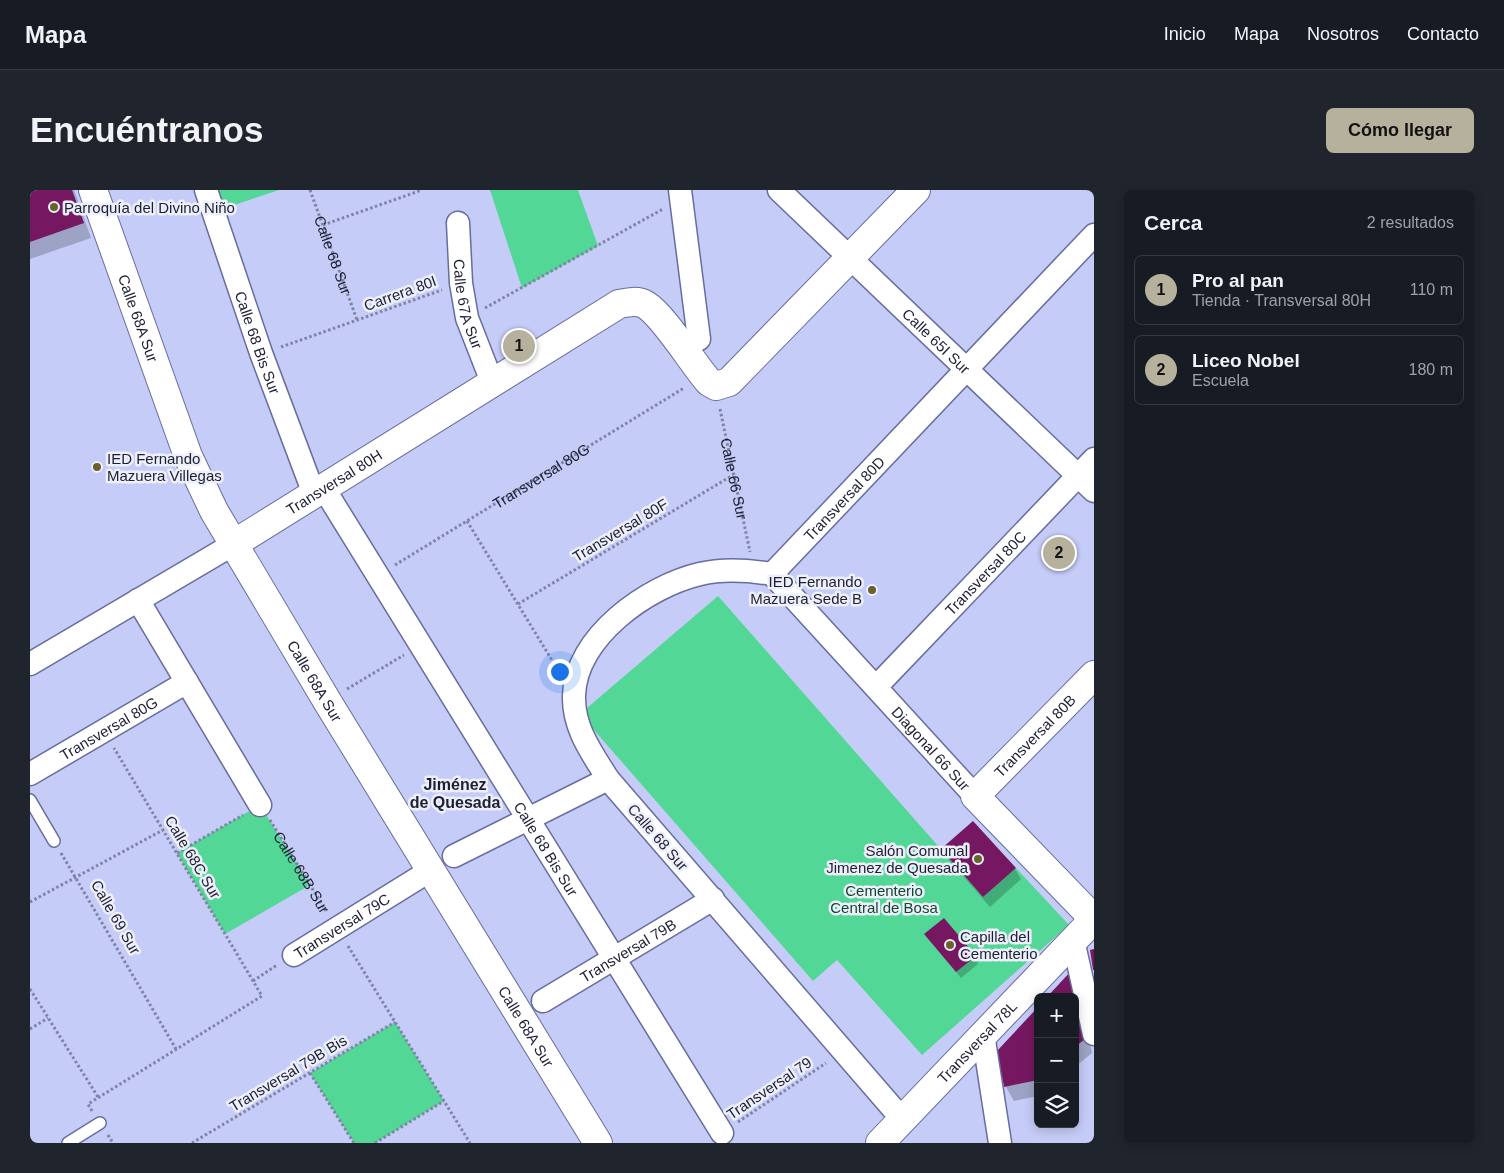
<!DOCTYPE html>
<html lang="es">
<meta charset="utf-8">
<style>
:root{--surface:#171b24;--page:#20242c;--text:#f1f3f6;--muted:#9ea1a6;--line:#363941;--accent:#b5b19c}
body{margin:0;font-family:Arial,sans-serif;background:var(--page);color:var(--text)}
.controls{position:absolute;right:15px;bottom:15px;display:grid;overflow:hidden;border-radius:8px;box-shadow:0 2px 12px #0003}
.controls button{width:45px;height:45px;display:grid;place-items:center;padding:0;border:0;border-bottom:1px solid var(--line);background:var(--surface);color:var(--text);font:25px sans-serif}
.you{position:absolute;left:529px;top:481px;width:18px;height:18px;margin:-12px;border:4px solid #fff;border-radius:50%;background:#1a73e8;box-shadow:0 0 0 8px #1a73e833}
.badge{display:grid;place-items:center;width:32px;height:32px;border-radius:50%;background:var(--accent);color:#111;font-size:16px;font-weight:700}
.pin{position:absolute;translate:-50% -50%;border:2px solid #fff;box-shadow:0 1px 5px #0006}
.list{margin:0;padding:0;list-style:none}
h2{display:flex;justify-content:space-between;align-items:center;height:65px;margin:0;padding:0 20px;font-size:21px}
h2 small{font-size:16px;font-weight:400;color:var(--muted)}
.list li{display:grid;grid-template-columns:32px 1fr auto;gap:15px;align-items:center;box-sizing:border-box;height:70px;margin:0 10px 10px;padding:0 10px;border:1px solid var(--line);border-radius:8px}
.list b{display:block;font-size:19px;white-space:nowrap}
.list p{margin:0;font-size:16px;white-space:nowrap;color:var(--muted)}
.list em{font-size:16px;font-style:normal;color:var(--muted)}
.icon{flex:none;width:28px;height:28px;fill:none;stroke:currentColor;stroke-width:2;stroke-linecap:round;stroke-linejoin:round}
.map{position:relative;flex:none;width:1064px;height:953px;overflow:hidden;border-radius:8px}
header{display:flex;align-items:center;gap:30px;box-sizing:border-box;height:70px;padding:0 25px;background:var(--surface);border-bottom:1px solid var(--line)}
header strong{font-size:24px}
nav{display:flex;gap:28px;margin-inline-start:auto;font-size:18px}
.intro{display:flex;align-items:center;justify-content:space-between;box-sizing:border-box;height:120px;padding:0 30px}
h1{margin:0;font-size:35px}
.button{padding:12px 22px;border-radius:8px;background:var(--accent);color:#111;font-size:18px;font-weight:700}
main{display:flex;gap:30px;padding:0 30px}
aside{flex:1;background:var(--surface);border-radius:8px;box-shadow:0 2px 12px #0003}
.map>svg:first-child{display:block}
.green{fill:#53d796}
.shadow{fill:#0003}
.building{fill:#751861}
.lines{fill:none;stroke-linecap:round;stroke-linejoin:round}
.lane-casing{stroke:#676d9d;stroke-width:14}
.street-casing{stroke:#676d9d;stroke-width:25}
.secondary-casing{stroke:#676d9d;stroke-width:30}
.path{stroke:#7f84a5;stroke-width:3;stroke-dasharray:2.5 2.5;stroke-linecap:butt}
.lane{stroke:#fff;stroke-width:11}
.street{stroke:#fff;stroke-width:22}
.secondary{stroke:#fff;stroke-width:28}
.poi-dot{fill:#6b612d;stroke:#edeffa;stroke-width:2}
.labels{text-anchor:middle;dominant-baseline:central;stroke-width:5;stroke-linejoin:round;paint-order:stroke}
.poi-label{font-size:15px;fill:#1d1f33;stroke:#edeffa;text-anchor:start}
.street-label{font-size:15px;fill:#1d1f33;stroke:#edeffa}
.park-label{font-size:15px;fill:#11472d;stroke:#edeffa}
.neighbourhood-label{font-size:16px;font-weight:bold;fill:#1d1f33;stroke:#edeffa}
</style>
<header>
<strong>Mapa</strong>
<nav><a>Inicio</a><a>Mapa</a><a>Nosotros</a><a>Contacto</a></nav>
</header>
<div class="intro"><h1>Encuéntranos</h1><a class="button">Cómo llegar</a></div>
<main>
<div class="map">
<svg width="1064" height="953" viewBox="0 0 1064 953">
<rect width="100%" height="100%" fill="#c5ccf7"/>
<!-- green -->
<g class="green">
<path d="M186,0H249L192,19Z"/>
<path d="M460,0H548L568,56L492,98Z"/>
<path d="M688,406L953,707L986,678L1039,735L892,865L807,770L783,791L550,524Z"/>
<path d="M230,615L280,695L195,744L147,663Z"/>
<path d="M365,832L414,911L345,953H324L280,883Z"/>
</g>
<!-- shadow -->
<g class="shadow">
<path d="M0,0H44L61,48L0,69Z"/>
<path d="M913,660L985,679L991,689L960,717L919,670Z"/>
<path d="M913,730L948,774L931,788L896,745Z"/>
<path d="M1049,796L1062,863L1045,877V807Z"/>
<path d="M1008,819V906L984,911L976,897L968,861Z"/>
</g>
<!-- building -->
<g class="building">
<path d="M0,0H42L54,33L0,52Z"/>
<path d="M943,631L986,678L953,707L911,659Z"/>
<path d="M914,728L946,766L926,782L894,744Z"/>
<path d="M1064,759V780H1063L1060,760Z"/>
<path d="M1042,780L1055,849L1045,857V807H1017Z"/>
<path d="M1008,817V890L974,897L967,861Z"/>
</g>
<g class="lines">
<!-- lane casing -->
<g class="lane-casing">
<g id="lane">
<path d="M0,610L24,651"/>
<path d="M38,953L70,933"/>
</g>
</g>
<!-- street casing -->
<g class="street-casing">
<g id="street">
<path id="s5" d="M176,0L231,163L284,304"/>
<path d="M650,0L669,149"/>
<path id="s6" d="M749,0L1064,301"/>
<path id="s7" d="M428,33L431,93L437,128L462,192"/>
<path id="s8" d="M293,297L692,943"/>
<path id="s9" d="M742,384L945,606"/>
<path d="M108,410L230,615"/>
<path d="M0,474L202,355"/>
<path id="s10" d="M846,497L1064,269"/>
<path id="s11" d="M0,584L157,492"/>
<path d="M424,666L578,589"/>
<path d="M1043,750L1064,844"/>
<path id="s12" d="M264,765L401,680"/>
<path id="s13" d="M513,811L683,709"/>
<path d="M953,844L970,953"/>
<path id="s14" d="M872,929L578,589C562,563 543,538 544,506C545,447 618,396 670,384C694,378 718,380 742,384L1064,45"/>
</g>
</g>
<!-- secondary casing -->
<g class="secondary-casing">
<g id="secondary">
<path id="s15" d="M63,0L158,266L184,321L297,511L568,953"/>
<path id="s16" d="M202,355L589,114C598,112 608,110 616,115C634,126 663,174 679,192L686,196L699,192L886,0"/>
<path id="s17" d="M1064,729L945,606L1064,485"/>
<path id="s18" d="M850,953L1064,729"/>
</g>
</g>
<!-- path -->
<g class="path">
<path id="s1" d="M280,0L327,130"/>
<path d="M293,35L392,0"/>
<path d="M455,118L633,19"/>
<path d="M251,157L412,100"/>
<path id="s2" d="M690,219L720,362"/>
<path d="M437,331L528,480"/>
<path id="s3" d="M365,375L654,198"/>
<path d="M488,414L703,285"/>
<path d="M317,499L374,465"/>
<path id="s4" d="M240,630L296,721"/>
<path d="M31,663L146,859"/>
<path d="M147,663L213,625"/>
<path d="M0,712L133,640"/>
<path d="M318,756L440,953"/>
<path d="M223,791L247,775"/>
<path d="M0,799L68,907"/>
<path d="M0,839L18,828"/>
<path d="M280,883L324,953"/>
<path d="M62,921L58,914L232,806L84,558"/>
<path d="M708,932L796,873"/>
<path d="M78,945L83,953"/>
<path d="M162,953L365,832"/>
<path d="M345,953L414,911"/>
</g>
<!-- lane -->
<use href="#lane" class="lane"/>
<!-- street -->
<use href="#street" class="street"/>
<!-- secondary -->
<use href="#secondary" class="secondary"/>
</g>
<!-- markers -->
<g class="poi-dot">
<circle cx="24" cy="17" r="5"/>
<circle cx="67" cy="277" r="5"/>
<circle cx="842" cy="400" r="5"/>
<circle cx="948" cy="669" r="5"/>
<circle cx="920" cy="755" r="5"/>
</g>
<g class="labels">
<!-- poi labels -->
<g class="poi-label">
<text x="34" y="17">Parroquía del Divino Niño</text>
<text x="77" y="268">IED Fernando<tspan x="77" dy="17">Mazuera Villegas</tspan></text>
<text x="832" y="391" text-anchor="end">IED Fernando<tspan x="832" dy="17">Mazuera Sede B</tspan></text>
<text x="938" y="660" text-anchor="end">Salón Comunal<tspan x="938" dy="17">Jimenez de Quesada</tspan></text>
<text x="930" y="746">Capilla del<tspan x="930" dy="17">Cementerio</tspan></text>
</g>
<!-- street labels -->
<g class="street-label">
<text stroke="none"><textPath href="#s1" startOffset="69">Calle 68 Sur</textPath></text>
<text transform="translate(370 103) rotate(-20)">Carrera 80I</text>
<text stroke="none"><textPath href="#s7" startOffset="82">Calle 67A Sur</textPath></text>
<text stroke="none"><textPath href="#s15" startOffset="136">Calle 68A Sur</textPath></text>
<text stroke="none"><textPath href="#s6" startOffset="218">Calle 65I Sur</textPath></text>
<text stroke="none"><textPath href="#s5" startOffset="161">Calle 68 Bis Sur</textPath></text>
<text stroke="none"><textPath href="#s3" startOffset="171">Transversal 80G</textPath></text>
<text stroke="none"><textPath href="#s2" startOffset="71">Calle 66 Sur</textPath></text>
<text stroke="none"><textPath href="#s16" startOffset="120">Transversal 80H</textPath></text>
<text stroke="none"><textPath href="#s14" startOffset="904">Transversal 80D</textPath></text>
<text transform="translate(590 340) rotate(-31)">Transversal 80F</text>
<text stroke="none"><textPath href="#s10" startOffset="158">Transversal 80C</textPath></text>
<text stroke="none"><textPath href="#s15" startOffset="541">Calle 68A Sur</textPath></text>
<text stroke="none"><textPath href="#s11" startOffset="91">Transversal 80G</textPath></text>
<text stroke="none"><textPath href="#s17" startOffset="256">Transversal 80B</textPath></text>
<text stroke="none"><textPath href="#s9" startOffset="236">Diagonal 66 Sur</textPath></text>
<text transform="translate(628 647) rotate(49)">Calle 68 Sur</text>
<text stroke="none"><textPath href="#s8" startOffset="425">Calle 68 Bis Sur</textPath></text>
<text transform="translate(163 667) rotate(59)">Calle 68C Sur</text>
<text stroke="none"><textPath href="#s4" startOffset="61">Calle 68B Sur</textPath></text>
<text transform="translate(86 727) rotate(60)">Calle 69 Sur</text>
<text stroke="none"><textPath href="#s12" startOffset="56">Transversal 79C</textPath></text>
<text stroke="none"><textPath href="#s13" startOffset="99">Transversal 79B</textPath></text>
<text stroke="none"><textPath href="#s15" startOffset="946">Calle 68A Sur</textPath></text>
<text stroke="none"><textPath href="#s18" startOffset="140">Transversal 78L</textPath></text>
<text transform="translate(258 883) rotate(-31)">Transversal 79B Bis</text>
<text transform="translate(739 898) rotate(-34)">Transversal 79</text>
</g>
<!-- park labels -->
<g class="park-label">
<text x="854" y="700">Cementerio<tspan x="854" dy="17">Central de Bosa</tspan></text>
</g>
<!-- neighbourhood labels -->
<g class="neighbourhood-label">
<text x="425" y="594">Jiménez<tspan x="425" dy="18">de Quesada</tspan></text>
</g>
</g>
</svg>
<div class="controls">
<button>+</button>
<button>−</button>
<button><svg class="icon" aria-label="layers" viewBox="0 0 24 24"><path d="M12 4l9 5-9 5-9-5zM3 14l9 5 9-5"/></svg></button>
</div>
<div class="you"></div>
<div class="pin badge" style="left:489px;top:156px">1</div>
<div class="pin badge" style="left:1029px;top:363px">2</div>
</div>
<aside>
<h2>Cerca<small>2 resultados</small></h2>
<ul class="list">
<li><span class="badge">1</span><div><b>Pro al pan</b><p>Tienda · Transversal 80H</p></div><em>110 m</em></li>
<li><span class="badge">2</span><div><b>Liceo Nobel</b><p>Escuela</p></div><em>180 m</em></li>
</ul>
</aside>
</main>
